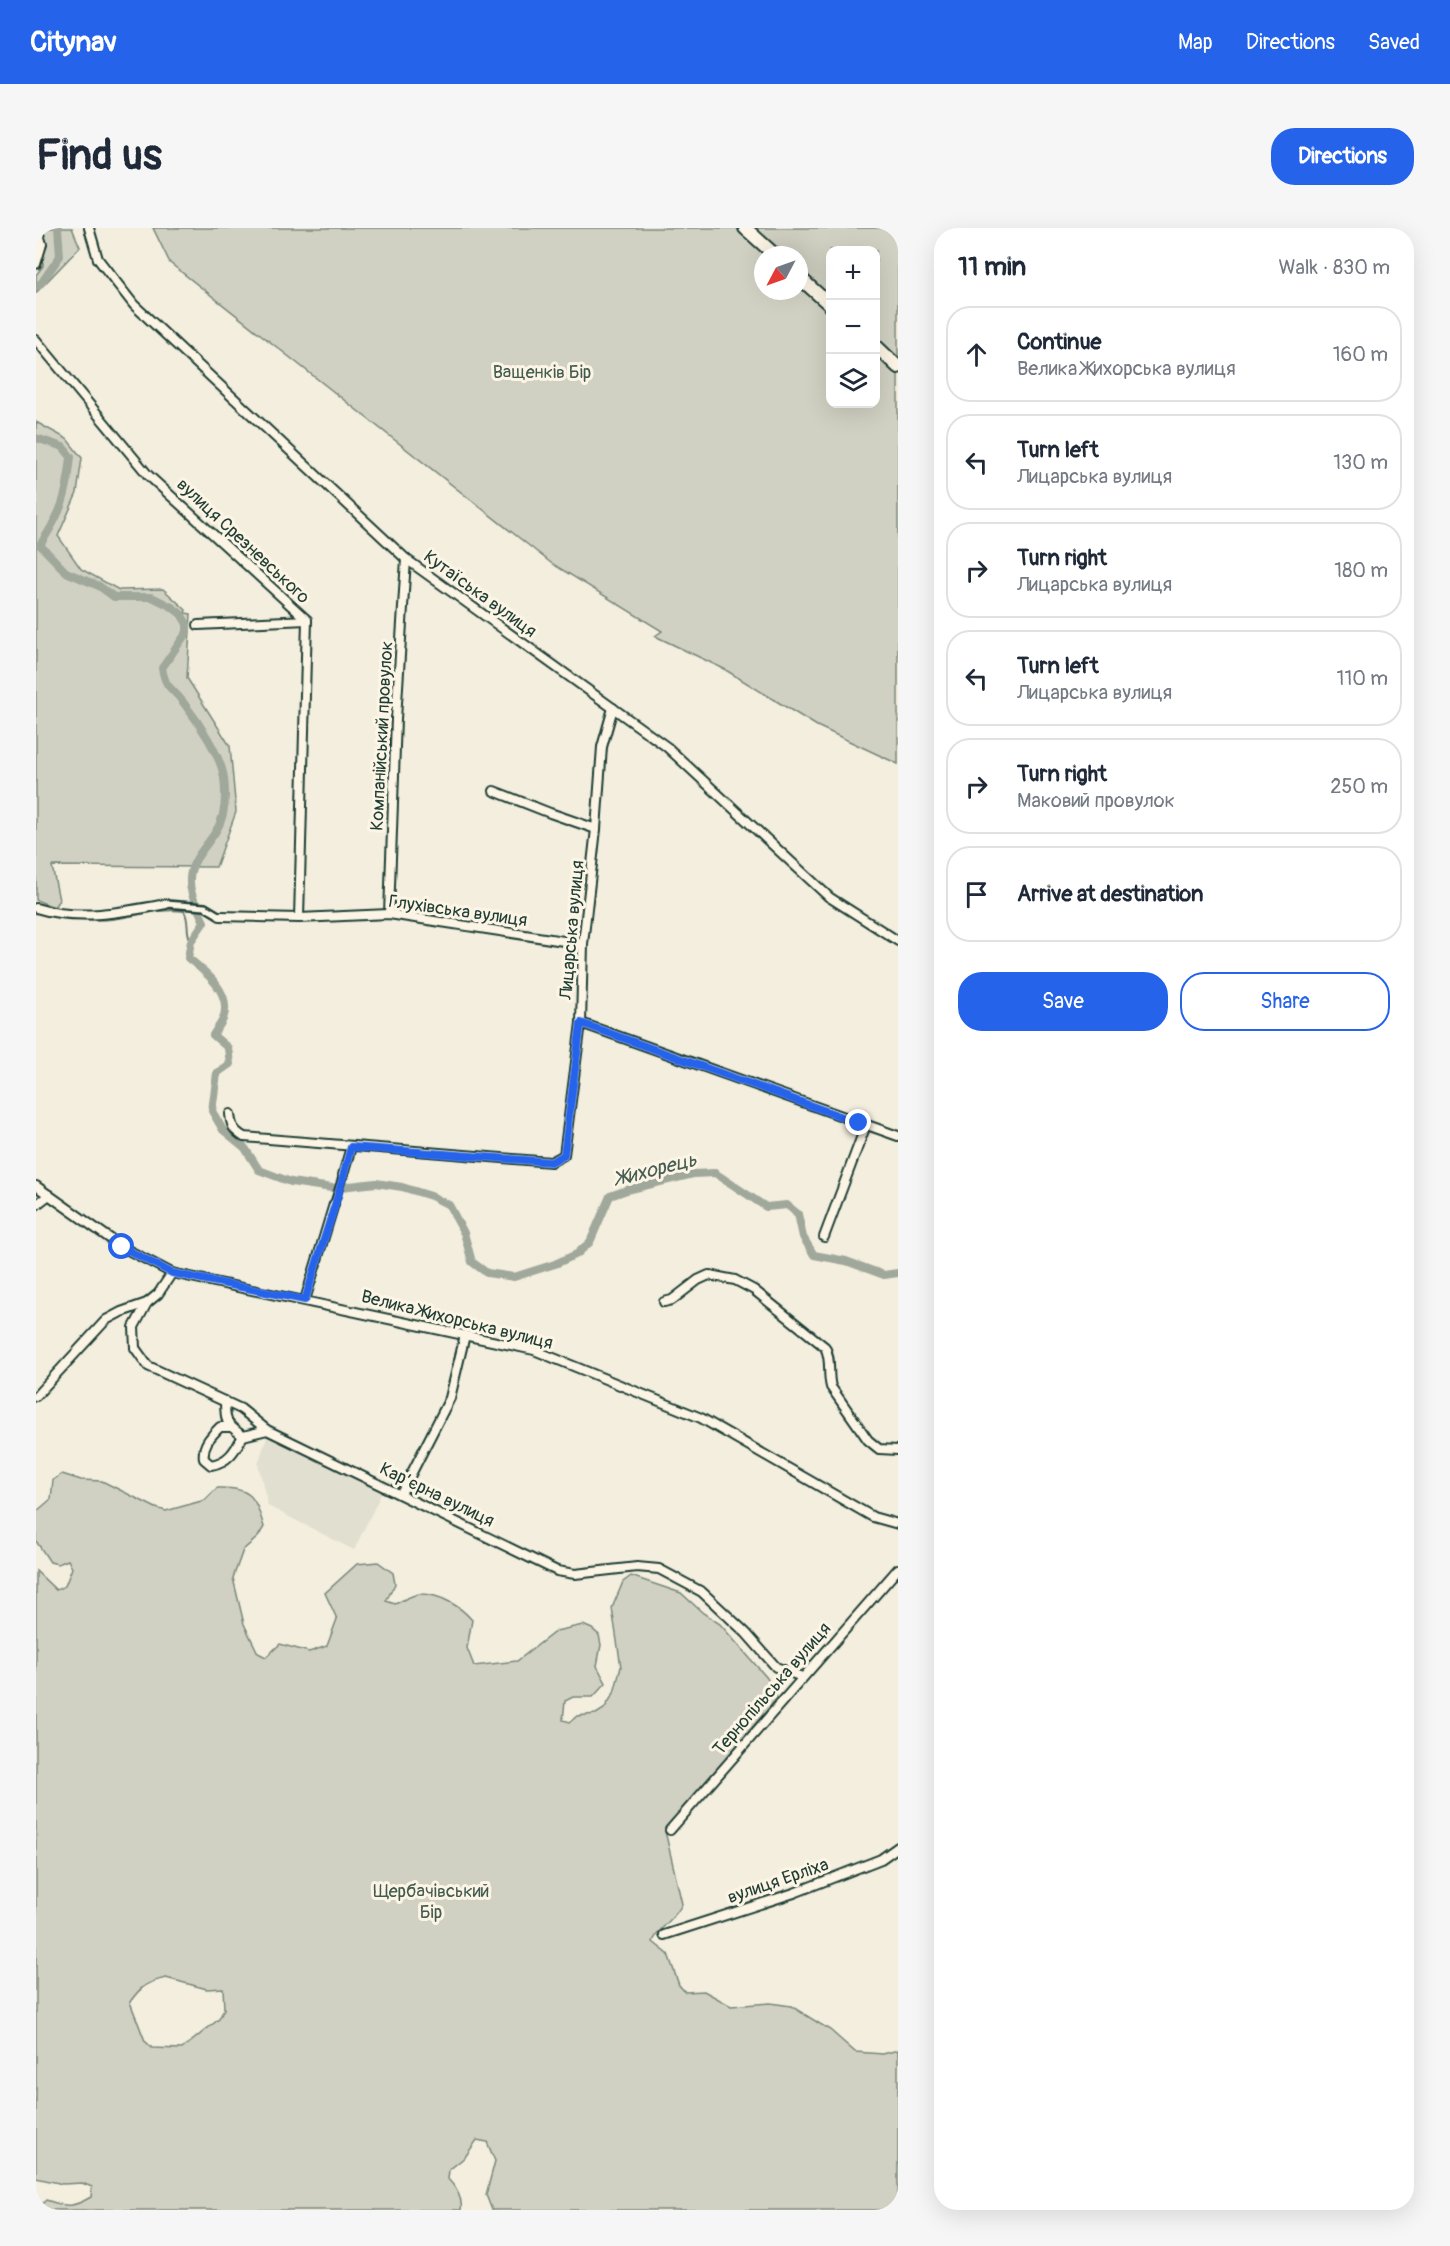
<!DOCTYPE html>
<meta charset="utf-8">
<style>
:root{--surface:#fff;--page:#f6f6f7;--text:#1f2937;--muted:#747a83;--line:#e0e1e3;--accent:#2563eb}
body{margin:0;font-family:Pangolin,sans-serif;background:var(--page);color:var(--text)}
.controls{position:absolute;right:18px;top:18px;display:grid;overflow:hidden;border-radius:12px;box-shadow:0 6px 24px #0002}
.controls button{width:54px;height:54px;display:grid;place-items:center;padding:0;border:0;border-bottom:2px solid var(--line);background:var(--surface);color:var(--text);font:30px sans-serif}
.compass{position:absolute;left:718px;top:18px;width:54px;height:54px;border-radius:50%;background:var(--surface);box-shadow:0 6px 24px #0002;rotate:229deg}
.stop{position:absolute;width:18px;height:18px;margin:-14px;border:4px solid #2563eb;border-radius:50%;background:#fff}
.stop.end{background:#2563eb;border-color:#fff;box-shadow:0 2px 6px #0008}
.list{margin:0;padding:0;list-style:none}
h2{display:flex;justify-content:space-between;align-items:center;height:78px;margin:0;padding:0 24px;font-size:26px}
h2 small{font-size:20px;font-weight:400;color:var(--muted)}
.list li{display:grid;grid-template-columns:39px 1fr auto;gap:18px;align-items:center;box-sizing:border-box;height:96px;margin:0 12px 12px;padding:0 12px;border:2px solid var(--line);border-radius:24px}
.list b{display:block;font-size:22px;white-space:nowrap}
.list p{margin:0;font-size:20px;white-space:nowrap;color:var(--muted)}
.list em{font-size:20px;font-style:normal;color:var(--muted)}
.actions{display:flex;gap:12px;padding:18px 24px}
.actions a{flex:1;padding:14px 0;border:2px solid var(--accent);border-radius:24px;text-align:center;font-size:21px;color:var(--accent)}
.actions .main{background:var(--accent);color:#fff}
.icon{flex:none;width:33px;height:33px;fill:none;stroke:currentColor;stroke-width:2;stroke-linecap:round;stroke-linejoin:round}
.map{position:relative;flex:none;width:862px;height:1982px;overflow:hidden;border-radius:24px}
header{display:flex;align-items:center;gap:36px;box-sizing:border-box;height:84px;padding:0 30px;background:var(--accent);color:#fff}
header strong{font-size:28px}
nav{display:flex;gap:33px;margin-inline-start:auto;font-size:21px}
.intro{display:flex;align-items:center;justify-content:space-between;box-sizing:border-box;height:144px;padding:0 36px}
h1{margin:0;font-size:42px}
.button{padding:15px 27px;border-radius:24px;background:var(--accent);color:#fff;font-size:21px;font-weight:700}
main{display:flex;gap:36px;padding:0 36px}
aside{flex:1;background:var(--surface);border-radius:24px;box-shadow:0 6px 24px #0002}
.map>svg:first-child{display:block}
.built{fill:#e1dfd0}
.green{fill:#d0d1c2;stroke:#78877b;stroke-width:1.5;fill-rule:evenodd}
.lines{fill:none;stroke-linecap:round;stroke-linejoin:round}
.stream{stroke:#6c7d72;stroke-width:2}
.canal{stroke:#a0a89b;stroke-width:8}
.pedestrian-casing{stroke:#1f3d34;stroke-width:10}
.minor-casing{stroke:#1f3d34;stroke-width:12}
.trunk-casing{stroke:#1f3d34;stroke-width:16}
.pedestrian{stroke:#fcf5e5;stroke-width:5}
.minor{stroke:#fcf5e5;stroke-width:8}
.trunk{stroke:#fcf5e5;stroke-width:12}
.route{stroke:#2563eb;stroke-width:8}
.labels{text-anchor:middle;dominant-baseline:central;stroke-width:6;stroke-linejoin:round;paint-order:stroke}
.park-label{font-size:18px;fill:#425b50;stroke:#fcf5e5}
.street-label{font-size:18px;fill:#1f3d34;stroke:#fcf5e5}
.water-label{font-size:20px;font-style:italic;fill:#465d53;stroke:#fcf5e5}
</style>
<header>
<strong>Citynav</strong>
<nav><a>Map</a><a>Directions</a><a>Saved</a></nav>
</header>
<div class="intro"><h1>Find us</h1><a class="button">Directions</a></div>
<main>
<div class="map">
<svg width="862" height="1982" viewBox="0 0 862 1982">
<rect width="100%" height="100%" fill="#f3eede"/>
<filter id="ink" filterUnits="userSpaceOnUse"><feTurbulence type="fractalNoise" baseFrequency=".0167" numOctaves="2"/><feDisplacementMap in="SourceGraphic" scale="12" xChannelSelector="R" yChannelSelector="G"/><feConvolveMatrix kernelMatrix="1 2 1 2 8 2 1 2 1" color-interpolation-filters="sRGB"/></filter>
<g filter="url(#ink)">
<!-- built -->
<path class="built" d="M232,1206L347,1262L318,1322L232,1278L222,1236Z"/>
<!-- green -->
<g class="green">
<path d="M8,0H36L44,19L0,65V47L7,38Z"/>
<path d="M117,0H862V536L781,498L688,441L619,408L626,403L515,335L134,35ZM794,22H840V176H794ZM727,27H763V63H727Z"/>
<path d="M0,194L31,211L46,230L41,265L22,308L45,341L83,362L127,361L150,382L149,385L155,386L151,450L194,518L200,584L180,639L16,638L23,672L18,679L0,672Z"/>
<path d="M26,1246L45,1252L66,1253L120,1280L130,1283L169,1272L181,1260C215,1259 219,1268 228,1299L222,1309L207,1322L197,1350L208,1396L222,1425L230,1429L244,1416L273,1424L291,1418L301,1391L289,1365L321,1336L342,1334L357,1345L359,1356L350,1373L359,1376C366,1373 378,1365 385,1366C404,1366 424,1378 436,1392L431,1420L438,1438L481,1433L520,1403L547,1397L556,1401L563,1407L565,1417L561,1438L570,1455L557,1469H537L529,1473L527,1492L534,1494L541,1488L560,1486L568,1481L578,1465L585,1439L576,1380L587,1354L595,1348L645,1365L667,1385L684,1396L731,1450L741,1470L629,1603L646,1676C639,1692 622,1699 617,1714L632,1726L643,1757L649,1764L668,1763L695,1778L734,1775L755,1778L794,1802L819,1824L847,1826L862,1822V1982H456L450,1967L459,1933L451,1914L441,1912L429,1929L413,1942L412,1951C420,1959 427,1971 425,1982H0L10,1972C31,1979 36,1980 55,1969L56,1959L46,1955L27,1956L0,1950V1343L20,1362L29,1358L36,1340L32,1332L22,1336L14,1334L0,1313V1284L15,1271L17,1252ZM130,1750L171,1761L187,1760L188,1781L183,1791L146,1821L116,1820L109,1813L94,1774C105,1758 112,1754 130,1750Z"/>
</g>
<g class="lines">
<!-- stream -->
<g class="stream">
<path d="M0,684L15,687"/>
<path d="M23,689C41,691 59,693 76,691C101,688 123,680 148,683C154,693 149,704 155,713"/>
</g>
<!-- canal -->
<g class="canal">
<path d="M0,59L6,54L24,28L22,0"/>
<path d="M0,210L27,219L35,229C31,268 26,284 4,317L30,344L63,358L78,369H116L136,379L145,386L151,396V404L126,440C130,462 135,458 147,474C161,492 185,527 188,550C190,567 190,588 180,603C171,618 154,633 154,651C153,666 162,680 168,694L155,713L152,730C170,744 197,765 187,791C185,796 180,802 177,807L192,820L194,836L181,845L176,883L187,902L209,920L223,942L255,954L296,960L340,955L366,959L395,968L413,977L428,1005L436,1034L451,1045L478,1049L519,1036L541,1026L554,1014L574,968L591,962L657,946L679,945L730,979L751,977L762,986L767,1009L778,1027L810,1033L848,1047L862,1045"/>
</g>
<!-- pedestrian casing -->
<g class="pedestrian-casing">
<g id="pedestrian">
<path d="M130,676L169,679L184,688"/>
<path d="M298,976L307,947"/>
</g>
</g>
<!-- minor casing -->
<g class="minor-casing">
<g id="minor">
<path d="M53,0L62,31L98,77L370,331L631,519L793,669L862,713"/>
<path d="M0,36L6,16L1,0"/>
<path d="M0,112L112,247L271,392L263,690"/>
<path d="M162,397L271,392"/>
<path d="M458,563L514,585L560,601"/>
<path d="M0,680C42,693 88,684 130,676"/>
<path d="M353,686L360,491L370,331"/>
<path d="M184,688L263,690L353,686L547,716"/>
<path d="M545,795L862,908"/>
<path d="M194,886C195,898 198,903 208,909L515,934L528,927L545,795L547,716L560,601L566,519L577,480"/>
<path d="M307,947L315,919"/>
<path d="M0,958L86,1019L136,1045L498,1122L665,1190L837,1289L862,1296"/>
<path d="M0,977L13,967"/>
<path d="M788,1009L830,897"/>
<path d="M136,1045L122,1066L111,1075L98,1099L99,1120L112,1138L205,1181L231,1202L521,1343L539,1346L601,1339L623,1341L666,1364L710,1405L740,1439L766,1449"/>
<path d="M269,1072L298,976"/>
<path d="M628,1074L636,1072L662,1052L673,1047L699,1052L718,1062L789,1119C796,1133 791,1144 795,1159L832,1212L843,1221L862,1222"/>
<path d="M0,1168L70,1092L85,1084L111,1075"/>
<path d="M189,1173C189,1194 190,1196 207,1208"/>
<path d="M194,1199H184C174,1209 166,1217 168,1231L175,1237C193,1234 199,1222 207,1208L231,1202"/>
<path d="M365,1266L414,1170L429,1107"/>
<path d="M634,1602L862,1341"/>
<path d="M628,1707L758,1665L845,1631L862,1619"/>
</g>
</g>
<!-- trunk casing -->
<g class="trunk-casing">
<g id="trunk">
<path d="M709,0L739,27"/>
<path d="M763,49L794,77"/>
<path d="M840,118L862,139"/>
</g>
</g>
<!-- pedestrian -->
<use href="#pedestrian" class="pedestrian"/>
<!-- minor -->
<use href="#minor" class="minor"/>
<!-- trunk -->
<use href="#trunk" class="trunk"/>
</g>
</g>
<g class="lines" filter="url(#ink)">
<!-- route -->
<path class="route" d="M86,1019L136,1045L269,1072L303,964L315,919L515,934L528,927L545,795L823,895"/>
</g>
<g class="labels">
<!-- park labels -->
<g class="park-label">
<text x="506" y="144">Ващенків Бір</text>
<text x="395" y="1663">Щербачівський<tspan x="395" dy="21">Бір</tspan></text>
</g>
<!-- street labels -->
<g class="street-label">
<text transform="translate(207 313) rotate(43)">вулиця Срезневського</text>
<text transform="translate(444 366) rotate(36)">Кутаїська вулиця</text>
<text transform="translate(346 508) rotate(-87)">Компанійський провулок</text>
<text transform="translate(422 683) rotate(8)">Глухівська вулиця</text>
<text transform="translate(536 702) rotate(-85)">Лицарська вулиця</text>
<text transform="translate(421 1092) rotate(14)">Велика Жихорська вулиця</text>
<text transform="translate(401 1267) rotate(26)">Кар’єрна вулиця</text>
<text transform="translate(736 1461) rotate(-49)">Тернопільська вулиця</text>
<text transform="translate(742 1653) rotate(-19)">вулиця Ерліха</text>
</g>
<!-- water labels -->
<g class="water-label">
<text transform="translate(620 941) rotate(-14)">Жихорець</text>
</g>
</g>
</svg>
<div class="controls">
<button>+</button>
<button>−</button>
<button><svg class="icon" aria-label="layers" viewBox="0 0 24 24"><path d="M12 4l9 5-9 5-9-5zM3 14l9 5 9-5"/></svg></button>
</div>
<svg class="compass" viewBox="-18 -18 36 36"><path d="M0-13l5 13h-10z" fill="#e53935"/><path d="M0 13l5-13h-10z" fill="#747a83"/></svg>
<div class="stop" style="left:86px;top:1019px"></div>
<div class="stop end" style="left:823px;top:895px"></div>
</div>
<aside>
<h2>11 min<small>Walk · 830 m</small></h2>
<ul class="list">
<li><svg class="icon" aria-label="ahead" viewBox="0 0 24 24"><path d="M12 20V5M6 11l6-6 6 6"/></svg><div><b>Continue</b><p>Велика Жихорська вулиця</p></div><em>160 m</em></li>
<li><svg class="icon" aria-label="left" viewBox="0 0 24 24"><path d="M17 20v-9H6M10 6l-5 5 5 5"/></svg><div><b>Turn left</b><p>Лицарська вулиця</p></div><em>130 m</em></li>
<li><svg class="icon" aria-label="right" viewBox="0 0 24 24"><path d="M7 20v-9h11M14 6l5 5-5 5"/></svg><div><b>Turn right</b><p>Лицарська вулиця</p></div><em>180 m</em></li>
<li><svg class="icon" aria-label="left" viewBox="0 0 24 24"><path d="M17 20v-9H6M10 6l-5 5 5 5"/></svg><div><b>Turn left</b><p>Лицарська вулиця</p></div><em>110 m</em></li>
<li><svg class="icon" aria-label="right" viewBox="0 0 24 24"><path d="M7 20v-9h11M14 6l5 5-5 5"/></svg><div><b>Turn right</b><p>Маковий провулок</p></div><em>250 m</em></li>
<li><svg class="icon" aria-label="arrive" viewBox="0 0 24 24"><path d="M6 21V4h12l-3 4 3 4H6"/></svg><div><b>Arrive at destination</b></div></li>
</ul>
<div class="actions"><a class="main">Save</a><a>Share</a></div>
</aside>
</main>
